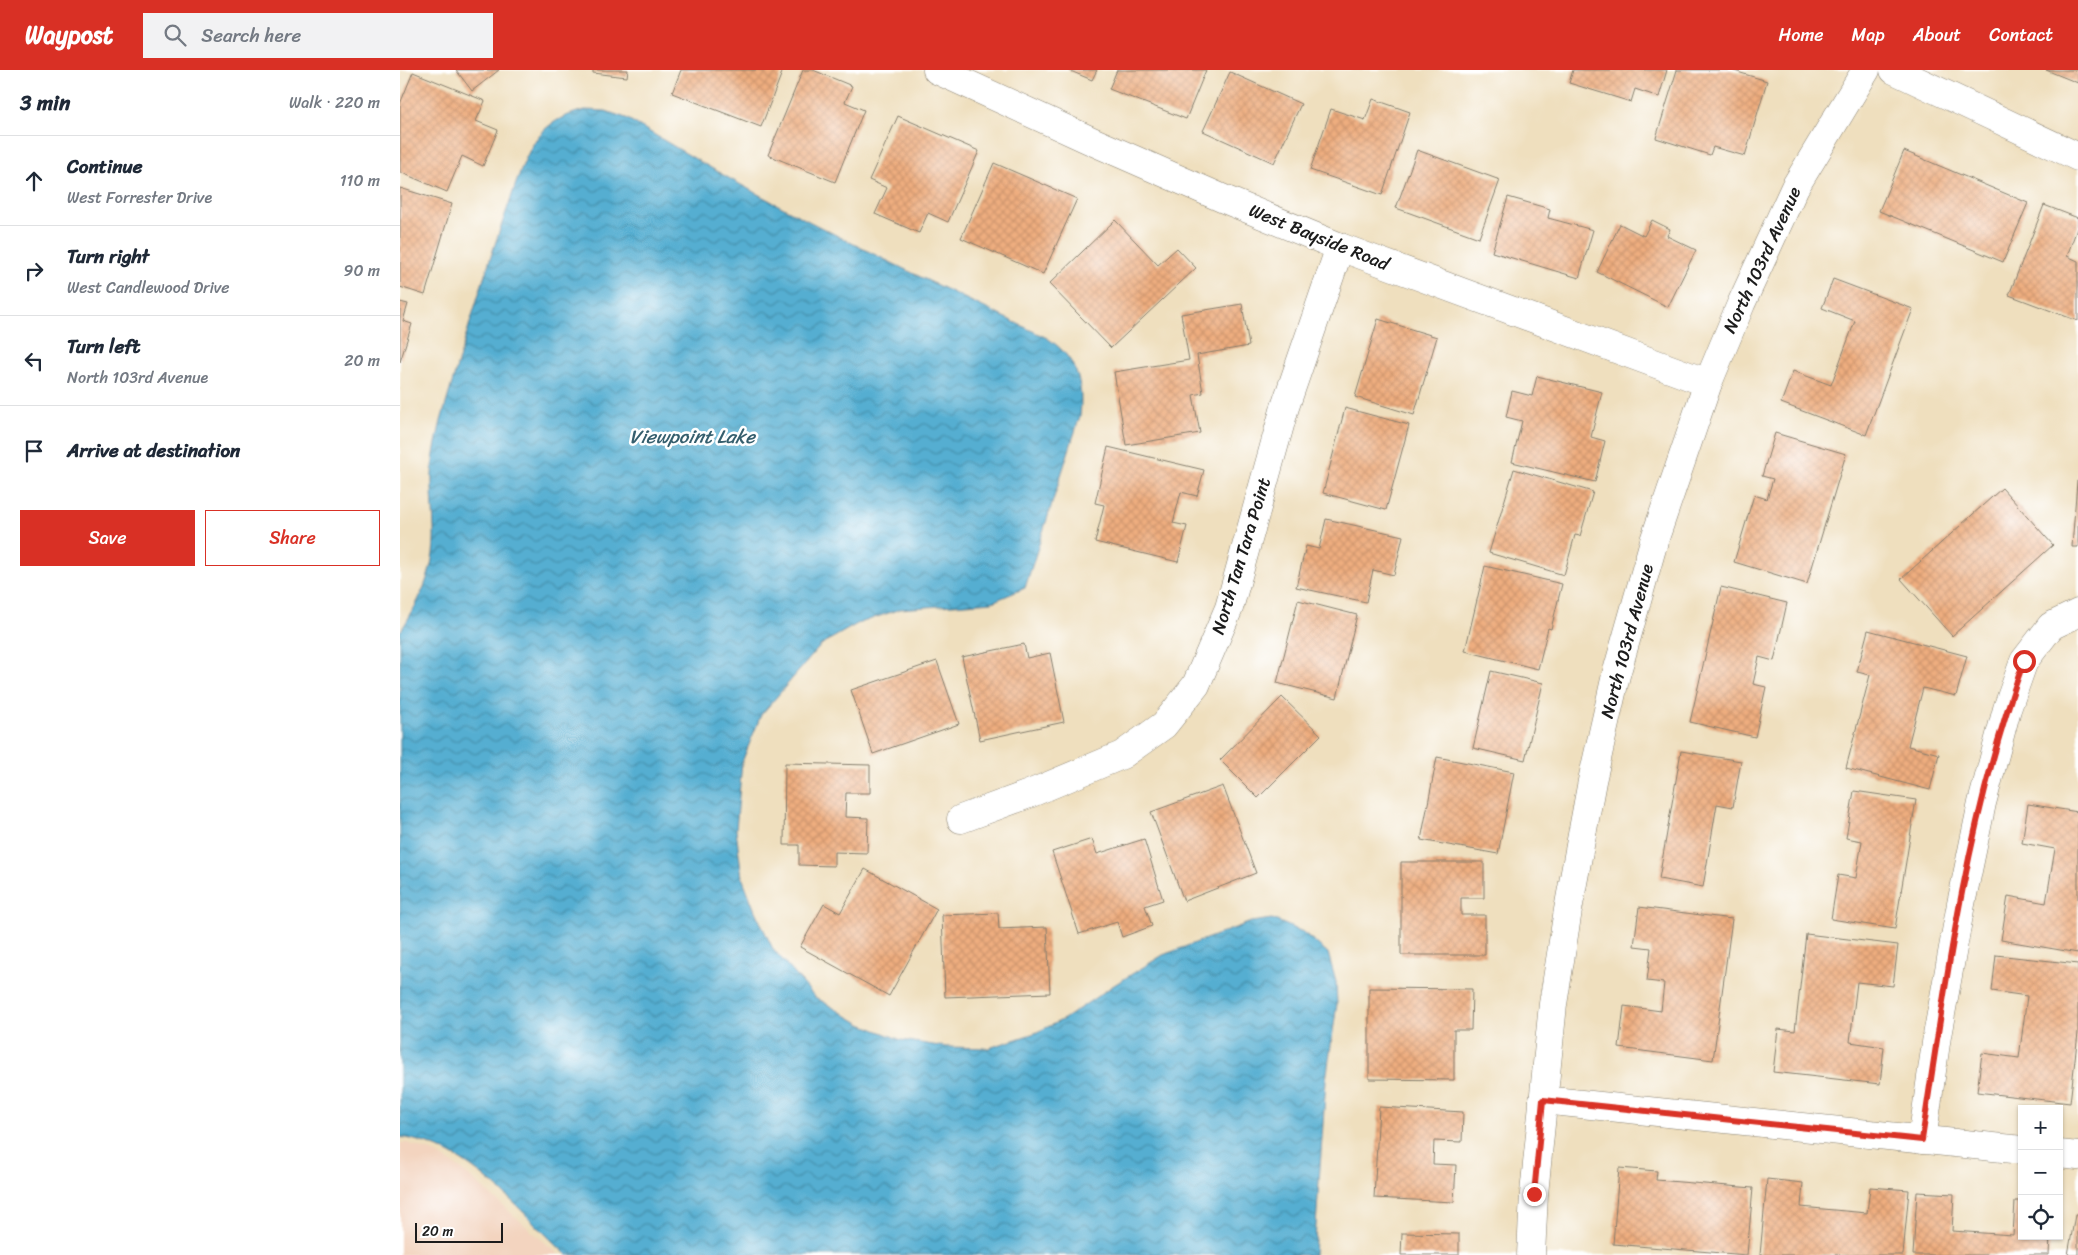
<!DOCTYPE html>
<meta charset="utf-8">
<style>
:root{--surface:#fff;--page:#f2f2f3;--text:#1f2937;--muted:#747a83;--line:#e0e1e3;--accent:#d93025}
body{margin:0;font-family:Sriracha,sans-serif;background:var(--page);color:var(--text)}
.controls{position:absolute;right:15px;bottom:15px;display:grid;overflow:hidden;border-radius:0px;box-shadow:0 1px 4px #0004}
.controls button{width:45px;height:45px;display:grid;place-items:center;padding:0;border:0;border-bottom:1px solid var(--line);background:var(--surface);color:var(--text);font:25px sans-serif}
.scale{position:absolute;left:15px;bottom:12px;width:88px;box-sizing:border-box;padding-left:5px;border:2px solid #1c1c1c;border-top:0;font-size:14px;line-height:18px;white-space:nowrap;color:#1c1c1c;-webkit-text-stroke:4px #fff;paint-order:stroke}
.stop{position:absolute;width:15px;height:15px;margin:-11px;border:4px solid #d93025;border-radius:50%;background:#fff}
.stop.end{background:#d93025;border-color:#fff;box-shadow:0 1px 5px #0008}
.list{margin:0;padding:0;list-style:none}
h2{display:flex;justify-content:space-between;align-items:center;height:65px;margin:0;padding:0 20px;font-size:21px}
h2 small{font-size:16px;font-weight:400;color:var(--muted)}
.list li{display:grid;grid-template-columns:32px 1fr auto;gap:15px;align-items:center;box-sizing:border-box;height:90px;padding:0 20px;border-top:1px solid var(--line)}
.list b{display:block;font-size:19px;white-space:nowrap}
.list p{margin:0;font-size:16px;white-space:nowrap;color:var(--muted)}
.list em{font-size:16px;font-style:normal;color:var(--muted)}
.actions{display:flex;gap:10px;padding:15px 20px}
.actions a{flex:1;padding:11px 0;border:1px solid var(--accent);border-radius:0px;text-align:center;font-size:18px;color:var(--accent)}
.actions .main{background:var(--accent);color:#fff}
.icon{flex:none;width:28px;height:28px;fill:none;stroke:currentColor;stroke-width:2;stroke-linecap:round;stroke-linejoin:round}
.map{position:relative;flex:none;width:1678px;height:1185px;overflow:hidden}
header{display:flex;align-items:center;gap:30px;box-sizing:border-box;height:70px;padding:0 25px;background:var(--accent);color:#fff}
header strong{font-size:24px}
nav{display:flex;gap:28px;margin-inline-start:auto;font-size:18px}
.search{width:350px;height:45px;background:var(--page);display:flex;align-items:center;gap:12px;box-sizing:border-box;padding:0 18px;border-radius:0px;color:var(--muted);font-size:19px}
main{display:flex}
aside{flex:1;background:var(--surface)}
.map>svg:first-child{display:block}
.built{fill:#f3d4bf}
.water{fill:url(#water-waves);stroke:#386576}
.building{fill:url(#building-cross-hatch)}
.lines{fill:none;stroke-linecap:round;stroke-linejoin:round}
.minor-casing{stroke:#867e6d;stroke-width:29}
.tertiary-casing{stroke:#867e6d;stroke-width:29}
.minor{stroke:#fff;stroke-width:28}
.tertiary{stroke:#fff;stroke-width:28}
.route{stroke:#d93025;stroke-width:6}
.labels{text-anchor:middle;dominant-baseline:central;stroke-width:5;stroke-linejoin:round;paint-order:stroke}
.street-label{font-size:18px;fill:#1c1c1c;stroke:#fff}
.water-label{font-size:19px;font-style:italic;fill:#355e6d;stroke:#fff}
</style>
<header>
<strong>Waypost</strong>
<div class="search"><svg class="icon" aria-label="search" viewBox="0 0 24 24"><circle cx="10" cy="10" r="6"/><path d="M15 15l6 6"/></svg>Search here</div>
<nav><a>Home</a><a>Map</a><a>About</a><a>Contact</a></nav>
</header>
<main>
<aside>
<h2>3 min<small>Walk · 220 m</small></h2>
<ul class="list">
<li><svg class="icon" aria-label="ahead" viewBox="0 0 24 24"><path d="M12 20V5M6 11l6-6 6 6"/></svg><div><b>Continue</b><p>West Forrester Drive</p></div><em>110 m</em></li>
<li><svg class="icon" aria-label="right" viewBox="0 0 24 24"><path d="M7 20v-9h11M14 6l5 5-5 5"/></svg><div><b>Turn right</b><p>West Candlewood Drive</p></div><em>90 m</em></li>
<li><svg class="icon" aria-label="left" viewBox="0 0 24 24"><path d="M17 20v-9H6M10 6l-5 5 5 5"/></svg><div><b>Turn left</b><p>North 103rd Avenue</p></div><em>20 m</em></li>
<li><svg class="icon" aria-label="arrive" viewBox="0 0 24 24"><path d="M6 21V4h12l-3 4 3 4H6"/></svg><div><b>Arrive at destination</b></div></li>
</ul>
<div class="actions"><a class="main">Save</a><a>Share</a></div>
</aside>
<div class="map">
<svg width="1678" height="1185" viewBox="0 0 1678 1185">
<defs>
<pattern id="water-waves" width="16" height="10" patternUnits="userSpaceOnUse" patternTransform="scale(1.25)"><rect width="16" height="10" fill="#54aed1"/><path d="M0 5q4-4 8 0t8 0" fill="none" stroke="#458da9"/></pattern>
<pattern id="building-cross-hatch" width="8" height="8" patternUnits="userSpaceOnUse" patternTransform="scale(1.25)"><rect width="8" height="8" fill="#eead7f"/><path d="M0 0l8 8M0 8l8-8" fill="none" stroke="#cc946d"/></pattern>
</defs>
<rect width="100%" height="100%" fill="#fff"/>
<filter id="ink" filterUnits="userSpaceOnUse"><feTurbulence type="fractalNoise" baseFrequency=".02" numOctaves="2"/><feDisplacementMap in="SourceGraphic" scale="10" xChannelSelector="R" yChannelSelector="G"/><feConvolveMatrix kernelMatrix="1 2 1 2 8 2 1 2 1" color-interpolation-filters="sRGB"/></filter>
<filter id="wash" filterUnits="userSpaceOnUse"><feTurbulence type="fractalNoise" baseFrequency=".0096" numOctaves="4" result="noise"/><feDisplacementMap in="SourceGraphic" scale="20" xChannelSelector="R" yChannelSelector="G"/><feGaussianBlur stdDeviation="1.12" result="paint"/><feColorMatrix in="noise" values="0 0 0 0 0 0 0 0 0 0 0 0 0 0 0 0 0 1.4 0 .05"/><feComposite in="paint" operator="in"/></filter>
<g filter="url(#wash)">
<rect width="100%" height="100%" fill="#efdfbe"/>
<!-- built -->
<path class="built" d="M0,1073H7L34,1082L61,1099L159,1185H0Z"/>
<!-- water -->
<path class="water" d="M185,40L206,41L226,48C262,69 298,91 334,111C436,168 542,217 647,268C676,287 684,312 680,346L625,518L592,532L500,539L457,554L422,574L361,645L342,692L336,760L342,807L355,841L373,879L415,927L461,954L501,970L546,977L589,978L635,963L664,949L714,915L763,885L851,852L872,849L903,862L928,883L936,912L937,934L926,1010L914,1185H167C117,1139 71,1077 0,1067V562C15,539 29,512 33,484C36,461 32,439 32,415C31,393 36,372 41,351C61,282 81,213 105,145C114,121 121,93 135,71C147,53 164,45 185,40Z"/>
<g id="blocks">
<!-- building -->
<g class="building">
<path d="M56,0H99L72,21Z"/>
<path d="M193,0H228L227,7L193,3Z"/>
<path d="M281,0H383L361,57L272,23Z"/>
<path d="M403,0H413L452,16L445,32L464,40L435,112L368,85Z"/>
<path d="M668,0H697L692,10Z"/>
<path d="M717,0H806L786,49L709,19Z"/>
<path d="M1173,0H1267L1259,27L1235,19L1231,32L1169,13Z"/>
<path d="M1277,0H1331L1367,11L1345,86L1313,77L1310,85L1256,68Z"/>
<path d="M1646,0H1678V13Z"/>
<path d="M13,2L85,31L76,51L98,60L83,96L62,86L47,122L0,102V34Z"/>
<path d="M830,2L901,34L874,93L803,61Z"/>
<path d="M973,29L1010,42L982,125L910,100L931,39L965,50Z"/>
<path d="M498,46L579,81L548,152L528,143L519,163L475,144L487,118L469,110Z"/>
<path d="M1017,80L1100,110L1079,168L996,138Z"/>
<path d="M1504,81L1628,133L1603,192L1479,141Z"/>
<path d="M594,93L677,129L643,204L561,168Z"/>
<path d="M0,118L52,134L25,225L0,217Z"/>
<path d="M1108,127L1150,139L1148,148L1193,160L1179,208L1092,182Z"/>
<path d="M1644,135L1678,148V156L1667,186L1678,191V251L1609,225Z"/>
<path d="M715,150L758,195L777,178L796,198L711,278L649,214Z"/>
<path d="M1252,150L1270,159L1267,166L1296,180L1268,237L1197,202L1220,154L1244,166Z"/>
<path d="M1433,209L1513,239L1466,365L1381,333L1393,301L1431,315L1455,251L1422,238Z"/>
<path d="M0,232L8,234L3,251L12,254L0,292Z"/>
<path d="M842,234L849,276L797,285L803,323L793,325L800,363L726,375L714,302L789,290L781,244Z"/>
<path d="M978,249L1037,267L1014,345L955,327Z"/>
<path d="M1137,306L1202,322L1191,367L1205,371L1195,412L1112,392L1122,351L1106,347L1112,321L1132,326Z"/>
<path d="M945,338L1009,355L986,440L923,423Z"/>
<path d="M1375,363L1446,384L1407,514L1334,492L1354,425L1367,429L1373,409L1362,406Z"/>
<path d="M708,377L804,400L797,426L781,422L773,453L787,456L778,492L695,472L704,435L695,433Z"/>
<path d="M1114,399L1193,422L1180,466L1175,465L1164,505L1089,483Z"/>
<path d="M1677,411H1678V477H1672Z"/>
<path d="M1602,418L1653,475L1552,566L1501,509Z"/>
<path d="M926,449L1003,466L994,505L973,500L966,532L896,517L906,476L919,479Z"/>
<path d="M1085,496L1162,514L1151,559L1148,558L1138,599L1065,581Z"/>
<path d="M1321,517L1387,533L1374,591L1359,587L1353,614L1366,617L1355,667L1290,652Z"/>
<path d="M898,530L957,545L937,628L877,613Z"/>
<path d="M1468,560L1567,586L1556,626L1523,618L1508,676L1539,684L1530,720L1446,698L1470,605L1457,602Z"/>
<path d="M624,574L627,588L650,583L664,652L580,670L562,587Z"/>
<path d="M537,591L559,654L473,684L451,620Z"/>
<path d="M1091,601L1143,613L1125,690L1073,678Z"/>
<path d="M882,627L921,665L858,728L820,690Z"/>
<path d="M1281,681L1341,691L1333,737L1317,734L1303,817L1259,809Z"/>
<path d="M1037,687L1114,702L1098,784L1021,770Z"/>
<path d="M385,693L470,695V723H446L445,747L468,748L467,783L434,782V796L399,795V775H384Z"/>
<path d="M823,716L856,803L784,831L751,742Z"/>
<path d="M1454,721L1516,730L1495,859L1431,849L1438,805L1456,808L1462,771L1446,768Z"/>
<path d="M1628,734L1678,742V883L1601,870L1608,826L1646,833L1655,779L1622,773Z"/>
<path d="M692,769L697,784L744,769L763,830L745,836L752,856L722,867L717,852L679,864L652,782Z"/>
<path d="M1001,792H1084V828H1061V845H1085V885H1001Z"/>
<path d="M465,799L537,839L489,926L400,877L424,834L440,843Z"/>
<path d="M1239,837L1332,849L1313,990L1219,978L1224,936L1261,941L1264,913L1247,911L1251,878L1234,876Z"/>
<path d="M598,843L599,859L647,857L650,923L545,927L542,845Z"/>
<path d="M1406,864L1498,875L1493,916L1457,912L1450,972L1484,977L1480,1014L1373,1002L1378,959L1395,961Z"/>
<path d="M1596,885L1678,894V963L1670,1033L1577,1022L1582,983L1619,988L1627,926L1592,921Z"/>
<path d="M969,918L1072,919L1071,960H1054V1010L969,1009Z"/>
<path d="M979,1037L1063,1042L1062,1072L1034,1071L1033,1094L1056,1095L1054,1132L974,1128Z"/>
<path d="M1219,1098L1257,1101L1256,1110L1353,1118L1347,1185L1213,1174Z"/>
<path d="M1367,1109L1403,1113L1401,1137L1467,1143L1470,1117L1509,1120L1503,1185H1360Z"/>
<path d="M1517,1122L1554,1124L1552,1161L1613,1165L1615,1131H1622V1166H1650L1649,1185H1513Z"/>
<path d="M1675,1145H1678V1185H1668Z"/>
<path d="M1002,1163L1059,1164V1185H1001Z"/>
</g>
</g>
</g>
<g filter="url(#ink)">
<use href="#blocks" fill-opacity="0" stroke="#867e6d" stroke-width="1"/>
<g class="lines">
<!-- minor casing -->
<g class="minor-casing">
<g id="minor">
<path d="M537,0L694,72L824,129L940,177L1308,313"/>
<path d="M1494,0L1678,87"/>
<path d="M561,749L629,724L722,685L764,655L796,615L829,538L885,337L940,177"/>
<path d="M1143,1030L1622,1080"/>
<path d="M1522,1070L1537,966L1561,834L1582,733L1607,639L1624,591L1651,556L1678,543"/>
<path d="M1659,1084L1678,1086"/>
</g>
</g>
<!-- tertiary casing -->
<g class="tertiary-casing">
<path id="tertiary" d="M1131,1185L1134,1124L1153,934L1168,840L1192,711L1216,605L1254,471L1308,313L1341,234L1395,117L1466,0"/>
</g>
<!-- minor -->
<use href="#minor" class="minor"/>
<!-- tertiary -->
<use href="#tertiary" class="tertiary"/>
</g>
</g>
<g class="lines" filter="url(#ink)">
<!-- route -->
<path class="route" d="M1134,1124L1143,1030L1522,1070C1545,912 1569,741 1624,591"/>
</g>
<g class="labels">
<!-- street labels -->
<g class="street-label">
<text transform="translate(919 167) rotate(22)">West Bayside Road</text>
<text transform="translate(1362 190) rotate(-65)">North 103rd Avenue</text>
<text transform="translate(841 486) rotate(-73)">North Tan Tara Point</text>
<text transform="translate(1227 571) rotate(-75)">North 103rd Avenue</text>
</g>
<!-- water labels -->
<g class="water-label">
<text x="292" y="366">Viewpoint Lake</text>
</g>
</g>
</svg>
<div class="controls">
<button>+</button>
<button>−</button>
<button><svg class="icon" aria-label="locate" viewBox="0 0 24 24"><circle cx="12" cy="12" r="6"/><path d="M12 2v4M12 18v4M2 12h4M18 12h4"/></svg></button>
</div>
<div class="scale">20 m</div>
<div class="stop" style="left:1624px;top:591px"></div>
<div class="stop end" style="left:1134px;top:1124px"></div>
</div>
</main>
